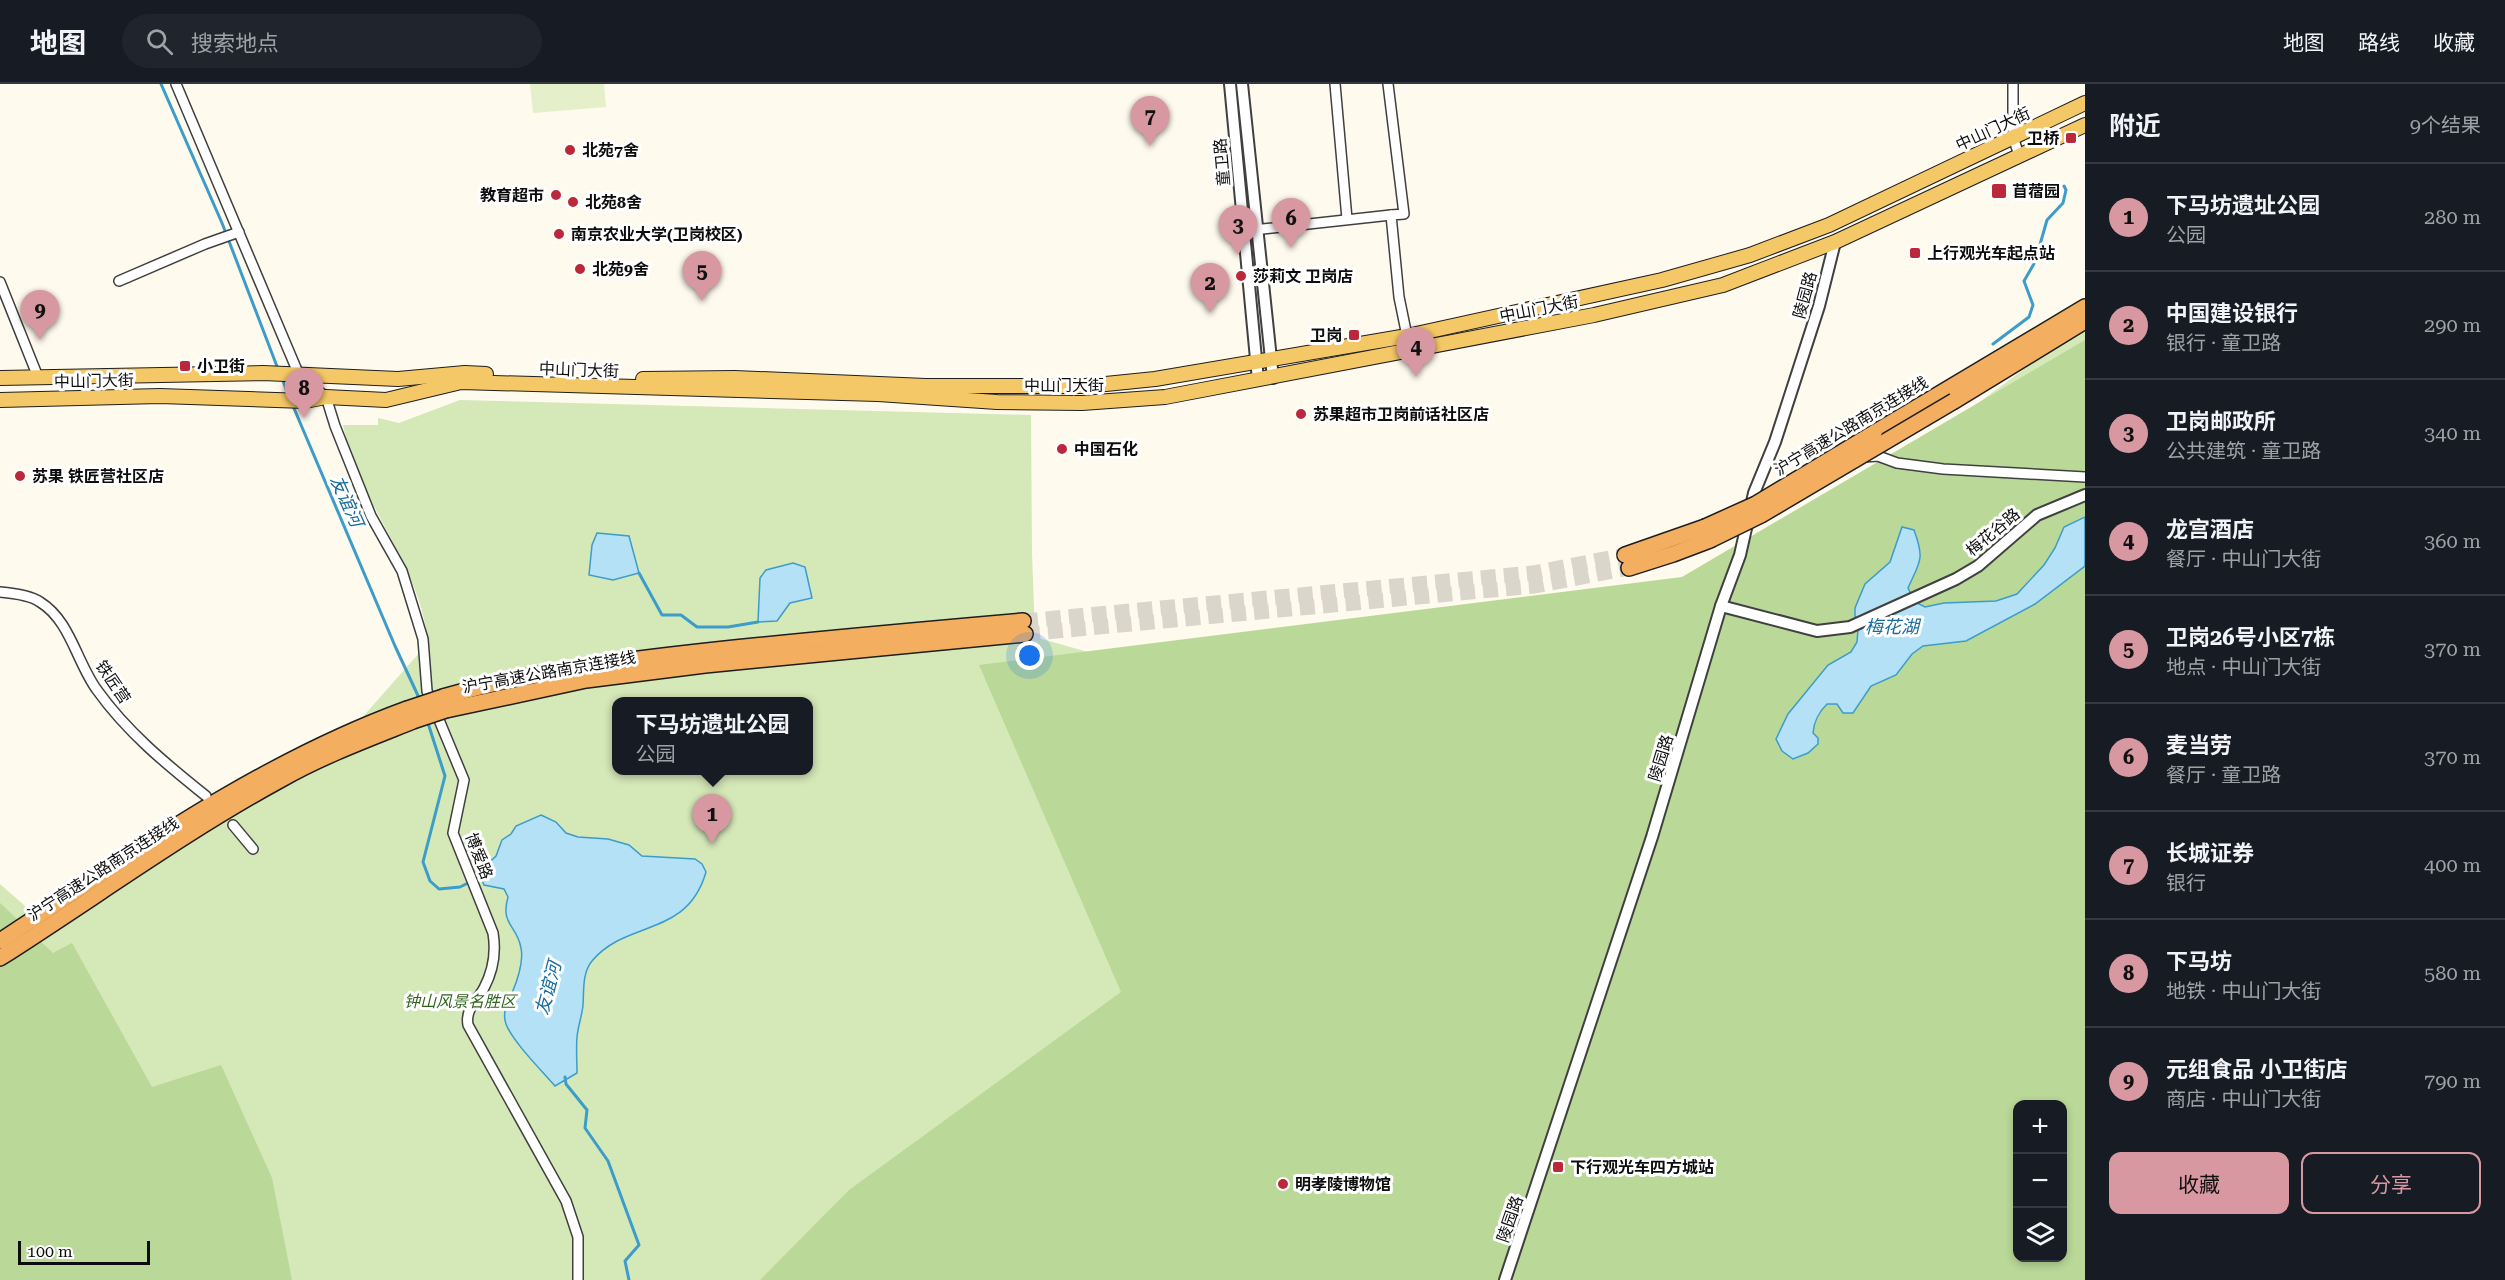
<!DOCTYPE html>
<html lang="zh">
<meta charset="utf-8">
<style>
:root{--surface:#171b24;--page:#20242c;--text:#f1f3f6;--muted:#9ea1a6;--line:#363941;--accent:#d898a1}
body{margin:0;font-family:"Roboto Serif","Noto Sans SC",serif;background:var(--page);color:var(--text)}
.controls{position:absolute;right:18px;bottom:18px;display:grid;overflow:hidden;border-radius:12px;box-shadow:0 3px 9px #0003}
.controls button{width:54px;height:54px;display:grid;place-items:center;padding:0;border:0;border-bottom:2px solid var(--line);background:var(--surface);color:var(--text);font:30px sans-serif}
.scale{position:absolute;left:18px;bottom:15px;width:132px;box-sizing:border-box;padding-left:6px;border:3px solid #0d0d0d;border-top:0;font-size:16px;line-height:21px;white-space:nowrap;color:#0d0d0d;-webkit-text-stroke:4px #fff;paint-order:stroke}
.you{position:absolute;left:1030px;top:572px;width:21px;height:21px;margin:-15px;border:4px solid #fff;border-radius:50%;background:#1a73e8;box-shadow:0 0 0 9px #1a73e833}
.badge{display:grid;place-items:center;width:39px;height:39px;border-radius:50%;background:var(--accent);color:#111;font-size:20px;font-weight:700}
.pin{position:absolute;translate:-50% -50px;filter:drop-shadow(0 2px 3px #0008)}
.pin::after{content:'';position:absolute;top:32px;width:21px;height:18px;background:inherit;clip-path:polygon(0 0,100% 0,50% 100%)}
.popup{position:absolute;left:612px;top:613px;width:201px;height:78px;box-sizing:border-box;display:grid;place-content:center;border-radius:12px;background:var(--surface);filter:drop-shadow(0 2px 4px #0005);font-size:20px;white-space:nowrap;color:var(--muted)}
.popup b{font-size:22px;color:var(--text)}
.popup::after{content:'';position:absolute;left:50%;top:100%;margin-left:-12px;border:12px solid transparent;border-top-color:var(--surface)}
.list{margin:0;padding:0;list-style:none}
h2{display:flex;justify-content:space-between;align-items:center;height:78px;margin:0;padding:0 24px;font-size:26px}
h2 small{font-size:20px;font-weight:400;color:var(--muted)}
.list li{display:grid;grid-template-columns:39px 1fr auto;gap:18px;align-items:center;box-sizing:border-box;height:108px;padding:0 24px;border-top:2px solid var(--line)}
.list b{display:block;font-size:22px;white-space:nowrap}
.list p{margin:0;font-size:20px;white-space:nowrap;color:var(--muted)}
.list em{font-size:20px;font-style:normal;color:var(--muted)}
.actions{display:flex;gap:12px;padding:18px 24px}
.actions a{flex:1;padding:14px 0;border:2px solid var(--accent);border-radius:12px;text-align:center;font-size:21px;color:var(--accent)}
.actions .main{background:var(--accent);color:#111}
.icon{flex:none;width:33px;height:33px;fill:none;stroke:currentColor;stroke-width:2;stroke-linecap:round;stroke-linejoin:round}
.map{position:relative;flex:none;width:2085px;height:1196px;overflow:hidden}
header{display:flex;align-items:center;gap:36px;box-sizing:border-box;height:84px;padding:0 30px;background:var(--surface);border-bottom:2px solid var(--line)}
header strong{font-size:28px}
nav{display:flex;gap:33px;margin-inline-start:auto;font-size:21px}
.search{width:420px;height:54px;background:var(--page);display:flex;align-items:center;gap:15px;box-sizing:border-box;padding:0 21px;border-radius:33px;color:var(--muted);font-size:22px}
main{display:flex}
aside{flex:1;background:var(--surface)}
.map>svg:first-child{display:block}
.green{fill:#d5e8b8;fill-rule:evenodd}
.forest{fill:#bad898;fill-rule:evenodd}
.pitch{fill:#e5efca}
.water{fill:#b4e1f5;stroke:#3c9cca;stroke-width:1.5}
.lines{fill:none;stroke-linecap:round;stroke-linejoin:round}
.stream{stroke:#3c9cca;stroke-width:3}
.trunk-tunnel{stroke:#dbd6cc;stroke-width:15;stroke-dasharray:15 8;stroke-linecap:butt}
.minor-casing{stroke:#404040;stroke-width:12}
.tertiary-casing{stroke:#404040;stroke-width:14}
.primary-casing{stroke:#1e1e1e;stroke-width:16}
.trunk-casing{stroke:#1e1e1e;stroke-width:18}
.minor{stroke:#fff;stroke-width:9}
.tertiary{stroke:#fff;stroke-width:10}
.primary{stroke:#f5c867;stroke-width:14}
.trunk{stroke:#f3ae60;stroke-width:15}
.trunk-bridge-casing{stroke:#1e1e1e;stroke-width:18;stroke-linecap:butt}
.trunk-bridge{stroke:#f3ae60;stroke-width:15}
.poi-dot{fill:#ba283a;stroke:#fff;stroke-width:2}
.labels{text-anchor:middle;dominant-baseline:central;stroke-width:6;stroke-linejoin:round;paint-order:stroke}
.street-label{font-size:16px;fill:#0d0d0d;stroke:#fff}
.poi-label{font-size:16px;font-weight:bold;fill:#0d0d0d;stroke:#fff;text-anchor:start}
.park-label{font-size:16px;font-style:italic;fill:#32631f;stroke:#fff}
.water-label{font-size:18px;font-style:italic;fill:#196d9c;stroke:#fff}
</style>
<header>
<strong>地图</strong>
<div class="search"><svg class="icon" aria-label="search" viewBox="0 0 24 24"><circle cx="10" cy="10" r="6"/><path d="M15 15l6 6"/></svg>搜索地点</div>
<nav><a>地图</a><a>路线</a><a>收藏</a></nav>
</header>
<main>
<div class="map">
<svg width="2085" height="1196" viewBox="0 0 2085 1196">
<rect width="100%" height="100%" fill="#fffaee"/>
<!-- green -->
<path class="green" d="M2085,240V1196H0V800L48,842L329,671L428,559C421,480 357,417 343,341H378V334L399,339L460,316L1031,331L1032,469L1035,553L1088,568L1160,941L1897,379ZM616,618H808V686H616ZM2018,1020H2062V1174H2018Z"/>
<!-- forest -->
<g class="forest">
<path d="M2085,256V1196H760L849,1106L1121,908L979,581L1682,493ZM2018,1020H2062V1174H2018Z"/>
<path d="M0,819L53,869L72,859L152,1003L221,981L272,1094L292,1196H0Z"/>
</g>
<!-- pitch -->
<path class="pitch" d="M530,0H604L606,23L533,29Z"/>
<!-- water -->
<g class="water">
<path d="M2085,433V482L2035,520L1966,557L1923,562L1912,570L1896,591L1871,602L1853,629H1843L1837,620H1827C1818,629 1814,637 1813,649L1818,654V660L1808,669L1793,675L1782,667L1776,655L1788,630L1828,581L1851,568L1857,558L1858,545L1855,532V524L1865,500L1890,478L1902,443L1914,446C1925,476 1920,477 1908,504L1915,518L1925,523L1944,519L1996,517L2017,510L2044,481L2055,464L2064,443Z"/>
<path d="M597,449L629,452L639,489L613,496L589,491L592,461Z"/>
<path d="M793,479L805,483L812,514L790,519L777,537L758,538L760,494L766,486Z"/>
<path d="M541,731L556,738L566,749L578,753L608,755L629,761L642,772L695,775L702,780L706,788C687,854 627,835 592,877C582,889 584,907 583,921C582,932 578,942 577,953C576,965 577,977 577,989L555,1002C543,988 512,957 506,940C502,929 507,919 512,909C517,897 524,878 521,864C517,841 500,841 508,813L504,805L484,801L479,788L496,772L502,756L511,750L516,742Z"/>
</g>
<g class="lines">
<!-- stream -->
<g class="stream">
<path d="M161,0L222,139L278,285"/>
<path d="M1993,260L2029,233L2033,221L2024,197L2035,178L2047,136L2063,119L2066,106L2064,102"/>
<path d="M282,294L289,313"/>
<path d="M293,322L395,562L420,616"/>
<path d="M639,489L662,531H681L697,543H728L758,538"/>
<path d="M427,636L445,692L423,778L430,797L439,805L460,803L480,793"/>
<path d="M565,993L566,1000L587,1026L585,1044L608,1077L639,1161L625,1177L629,1196"/>
</g>
<!-- trunk-tunnel -->
<g class="trunk-tunnel">
<path d="M1023,537L1533,489L1625,471"/>
<path d="M1025,550L1535,502L1629,484"/>
</g>
<!-- minor casing -->
<g class="minor-casing">
<g id="minor">
<path d="M176,0L299,291L326,313L335,342L371,432L402,487L423,555L427,607L464,696L453,749L493,849C496,867 493,887 484,904C477,917 465,925 468,941L566,1117L578,1153V1196"/>
<path d="M1335,0L1347,135"/>
<path d="M1388,0L1404,130L1391,131L1399,213L1407,252"/>
<path d="M2013,0V53L2019,71"/>
<path d="M1244,147L1391,131"/>
<path d="M119,197L205,160L239,148"/>
<path d="M0,198L38,293"/>
<path d="M1864,373L1878,372L1897,379L1943,385L2085,393"/>
<path d="M0,508C12,509 30,511 40,518C70,536 77,579 97,606C127,648 166,680 206,712"/>
<path d="M233,741L253,765"/>
</g>
</g>
<!-- tertiary casing -->
<g class="tertiary-casing">
<g id="tertiary">
<path d="M1230,0L1258,296"/>
<path d="M1242,0L1273,294"/>
<path d="M1721,522L1817,547L1850,543L1956,495L1978,482L2037,431L2085,411"/>
<path d="M1505,1196L1652,753L1721,522L1740,471L1754,409L1775,358L1819,222L1835,158"/>
</g>
</g>
<!-- primary casing -->
<g class="primary-casing">
<g id="primary">
<path d="M0,294L263,289L398,295L465,289L486,290"/>
<path d="M643,295L735,294L926,302H1086L1155,295L1407,252L1662,196L1750,171L1829,141L2085,19"/>
<path d="M0,316L160,312L305,317L326,313L386,316L461,298L878,310L997,318L1082,319L1165,313L1594,231L1723,201L1835,158L2085,41"/>
</g>
</g>
<!-- trunk casing -->
<g class="trunk-casing">
<g id="trunk">
<path d="M1954,317L2085,237"/>
<path d="M1874,349L2085,223"/>
<path d="M1625,471L1705,443"/>
<path d="M1629,484L1673,470L1710,456"/>
<path d="M443,613C532,587 624,576 716,566C818,555 920,546 1023,537"/>
<path d="M446,626L586,596L705,581L1025,550"/>
<path d="M0,857C131,771 259,679 407,625"/>
<path d="M0,874C93,815 183,749 280,696C322,672 368,655 413,637"/>
</g>
</g>
<!-- minor -->
<use href="#minor" class="minor"/>
<!-- tertiary -->
<use href="#tertiary" class="tertiary"/>
<!-- primary -->
<use href="#primary" class="primary"/>
<!-- trunk -->
<use href="#trunk" class="trunk"/>
<!-- trunk-bridge casing -->
<g class="trunk-bridge-casing">
<g id="trunk-bridge">
<path d="M1705,443L1756,420L1874,349"/>
<path d="M1710,456L1761,431L1954,317"/>
<path d="M407,625L443,613"/>
<path d="M413,637L446,626"/>
</g>
</g>
<!-- trunk-bridge -->
<use href="#trunk-bridge" class="trunk-bridge"/>
</g>
<!-- markers -->
<g class="poi-dot">
<rect x="2065" y="48" width="12" height="12" rx="3"/>
<circle cx="570" cy="66" r="6"/>
<rect x="1991" y="99" width="16" height="16" rx="3"/>
<circle cx="556" cy="111" r="6"/>
<circle cx="573" cy="118" r="6"/>
<circle cx="559" cy="150" r="6"/>
<rect x="1909" y="163" width="12" height="12" rx="3"/>
<circle cx="580" cy="185" r="6"/>
<circle cx="1241" cy="192" r="6"/>
<rect x="1348" y="245" width="12" height="12" rx="3"/>
<rect x="179" y="276" width="12" height="12" rx="3"/>
<circle cx="1301" cy="330" r="6"/>
<circle cx="1062" cy="365" r="6"/>
<circle cx="20" cy="392" r="6"/>
<rect x="1552" y="1077" width="12" height="12" rx="3"/>
<circle cx="1283" cy="1100" r="6"/>
</g>
<g class="labels">
<!-- street labels -->
<g class="street-label">
<text transform="translate(1993 45) rotate(-25)">中山门大街</text>
<text transform="translate(1222 78) rotate(-95)">童卫路</text>
<text transform="translate(1805 211) rotate(-75)">陵园路</text>
<text transform="translate(1539 225) rotate(-11)">中山门大街</text>
<text transform="translate(579 286) rotate(2)">中山门大街</text>
<text transform="translate(94 297) rotate(-1)">中山门大街</text>
<text x="1064" y="301">中山门大街</text>
<text transform="translate(1851 342) rotate(-31)">沪宁高速公路南京连接线</text>
<text transform="translate(1993 448) rotate(-40)">梅花谷路</text>
<text transform="translate(549 588) rotate(-10)">沪宁高速公路南京连接线</text>
<text transform="translate(113 598) rotate(56)">铁匠营</text>
<text transform="translate(1661 674) rotate(-73)">陵园路</text>
<text transform="translate(479 772) rotate(69)">博爱路</text>
<text transform="translate(103 785) rotate(-33)">沪宁高速公路南京连接线</text>
<text transform="translate(1510 1135) rotate(-71)">陵园路</text>
</g>
<!-- poi labels -->
<g class="poi-label">
<text x="2059" y="54" text-anchor="end">卫桥</text>
<text x="582" y="66">北苑7舍</text>
<text x="2012" y="107">苜蓿园</text>
<text x="544" y="111" text-anchor="end">教育超市</text>
<text x="585" y="118">北苑8舍</text>
<text x="571" y="150">南京农业大学(卫岗校区)</text>
<text x="1927" y="169">上行观光车起点站</text>
<text x="592" y="185">北苑9舍</text>
<text x="1253" y="192">莎莉文 卫岗店</text>
<text x="1342" y="251" text-anchor="end">卫岗</text>
<text x="197" y="282">小卫街</text>
<text x="1313" y="330">苏果超市卫岗前话社区店</text>
<text x="1074" y="365">中国石化</text>
<text x="32" y="392">苏果 铁匠营社区店</text>
<text x="1570" y="1083">下行观光车四方城站</text>
<text x="1295" y="1100">明孝陵博物馆</text>
</g>
<!-- park labels -->
<g class="park-label">
<text x="460" y="917">钟山风景名胜区</text>
</g>
<!-- water labels -->
<g class="water-label">
<text transform="translate(347 417) rotate(66)">友谊河</text>
<text x="1892" y="542">梅花湖</text>
<text transform="translate(548 904) rotate(-75)">友谊河</text>
</g>
</g>
</svg>
<div class="controls">
<button>+</button>
<button>−</button>
<button><svg class="icon" aria-label="layers" viewBox="0 0 24 24"><path d="M12 4l9 5-9 5-9-5zM3 14l9 5 9-5"/></svg></button>
</div>
<div class="scale">100 m</div>
<div class="you"></div>
<div class="pin badge" style="left:712px;top:760px">1</div>
<div class="popup"><b>下马坊遗址公园</b>公园</div>
<div class="pin badge" style="left:1210px;top:229px">2</div>
<div class="pin badge" style="left:1238px;top:171px">3</div>
<div class="pin badge" style="left:1416px;top:293px">4</div>
<div class="pin badge" style="left:702px;top:217px">5</div>
<div class="pin badge" style="left:1291px;top:164px">6</div>
<div class="pin badge" style="left:1150px;top:62px">7</div>
<div class="pin badge" style="left:304px;top:334px">8</div>
<div class="pin badge" style="left:40px;top:256px">9</div>
</div>
<aside>
<h2>附近<small>9个结果</small></h2>
<ul class="list">
<li><span class="badge">1</span><div><b>下马坊遗址公园</b><p>公园</p></div><em>280 m</em></li>
<li><span class="badge">2</span><div><b>中国建设银行</b><p>银行 · 童卫路</p></div><em>290 m</em></li>
<li><span class="badge">3</span><div><b>卫岗邮政所</b><p>公共建筑 · 童卫路</p></div><em>340 m</em></li>
<li><span class="badge">4</span><div><b>龙宫酒店</b><p>餐厅 · 中山门大街</p></div><em>360 m</em></li>
<li><span class="badge">5</span><div><b>卫岗26号小区7栋</b><p>地点 · 中山门大街</p></div><em>370 m</em></li>
<li><span class="badge">6</span><div><b>麦当劳</b><p>餐厅 · 童卫路</p></div><em>370 m</em></li>
<li><span class="badge">7</span><div><b>长城证券</b><p>银行</p></div><em>400 m</em></li>
<li><span class="badge">8</span><div><b>下马坊</b><p>地铁 · 中山门大街</p></div><em>580 m</em></li>
<li><span class="badge">9</span><div><b>元组食品 小卫街店</b><p>商店 · 中山门大街</p></div><em>790 m</em></li>
</ul>
<div class="actions"><a class="main">收藏</a><a>分享</a></div>
</aside>
</main>
